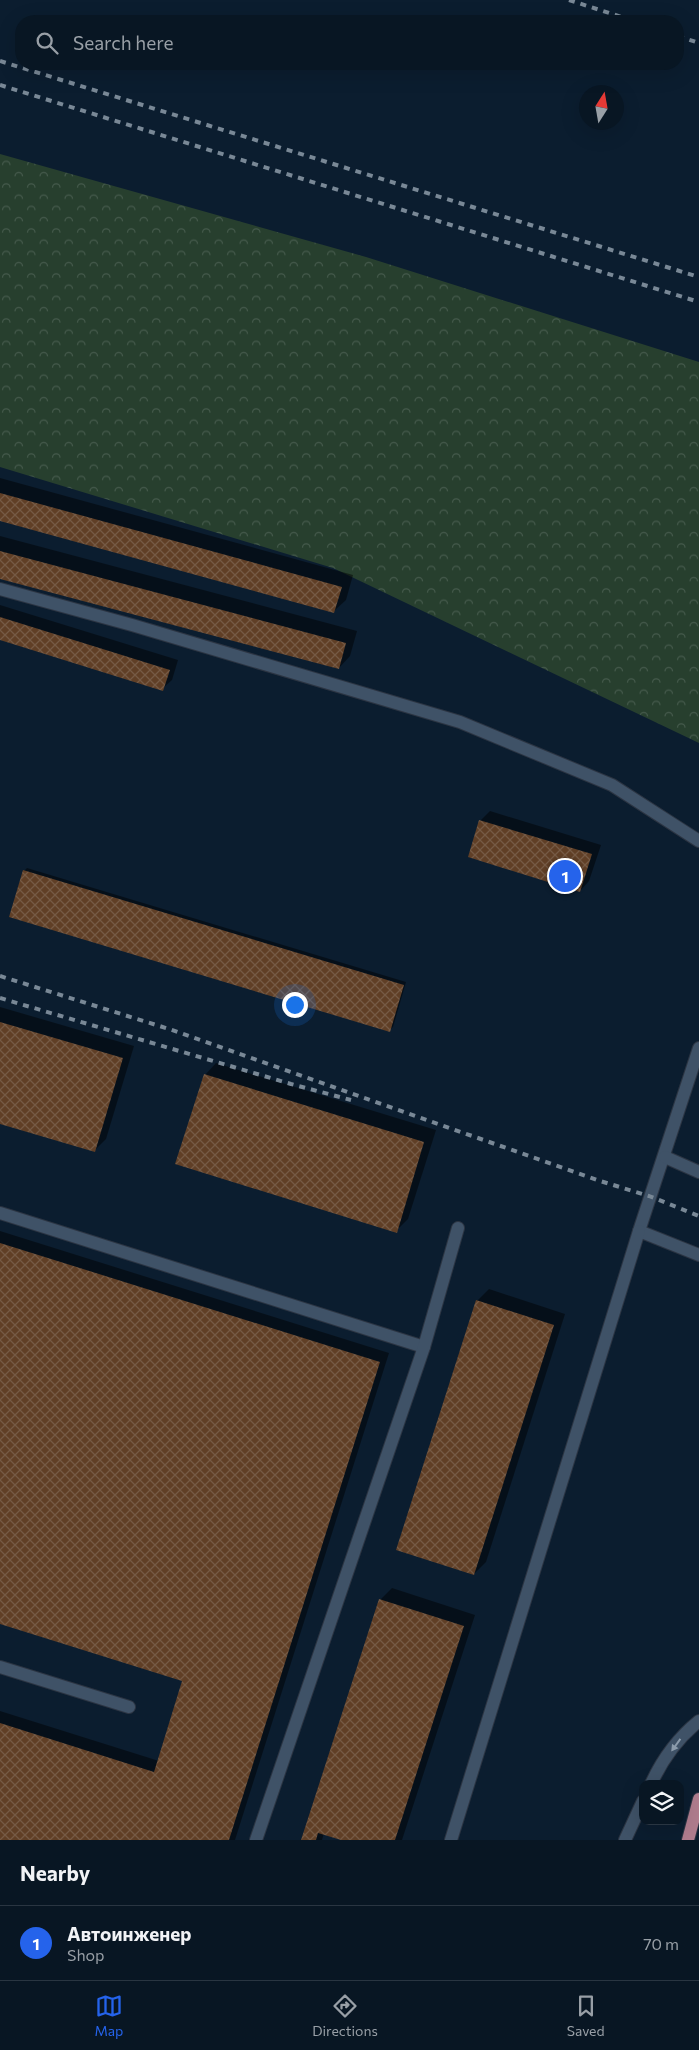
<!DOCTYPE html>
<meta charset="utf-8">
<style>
:root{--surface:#081623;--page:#111f2b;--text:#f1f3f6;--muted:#989fa6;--line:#293541;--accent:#2563eb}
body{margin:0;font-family:Commissioner,sans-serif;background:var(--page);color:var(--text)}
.controls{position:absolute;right:15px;bottom:15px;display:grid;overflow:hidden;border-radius:10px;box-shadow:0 5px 20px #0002}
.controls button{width:45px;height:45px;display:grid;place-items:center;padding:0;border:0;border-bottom:1px solid var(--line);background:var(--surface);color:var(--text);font:25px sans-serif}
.compass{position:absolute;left:579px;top:85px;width:45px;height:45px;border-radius:50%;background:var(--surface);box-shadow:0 5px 20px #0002;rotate:11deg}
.you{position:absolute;left:294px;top:1004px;width:18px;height:18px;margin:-12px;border:4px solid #fff;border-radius:50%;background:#1a73e8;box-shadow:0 0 0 8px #1a73e833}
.badge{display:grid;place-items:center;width:32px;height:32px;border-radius:50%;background:var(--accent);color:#fff;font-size:16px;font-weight:700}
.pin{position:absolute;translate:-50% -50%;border:2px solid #fff;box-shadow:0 1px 5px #0006}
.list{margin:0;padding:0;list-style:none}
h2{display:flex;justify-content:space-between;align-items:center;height:65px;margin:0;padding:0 20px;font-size:21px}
h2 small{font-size:16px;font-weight:400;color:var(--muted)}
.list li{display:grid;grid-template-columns:32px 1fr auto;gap:15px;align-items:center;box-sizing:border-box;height:75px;padding:0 20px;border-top:1px solid var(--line)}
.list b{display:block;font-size:19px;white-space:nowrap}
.list p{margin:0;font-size:16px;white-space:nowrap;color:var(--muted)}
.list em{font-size:16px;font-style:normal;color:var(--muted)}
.icon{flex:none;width:28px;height:28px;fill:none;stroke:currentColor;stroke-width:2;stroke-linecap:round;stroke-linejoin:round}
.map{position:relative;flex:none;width:699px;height:1840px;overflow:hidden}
.search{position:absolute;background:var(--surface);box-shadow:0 5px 20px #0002;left:15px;right:15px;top:15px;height:55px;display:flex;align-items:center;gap:12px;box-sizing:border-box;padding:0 18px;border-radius:20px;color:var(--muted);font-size:19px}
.sheet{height:140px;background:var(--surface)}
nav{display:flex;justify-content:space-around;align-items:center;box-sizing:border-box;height:70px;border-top:1px solid var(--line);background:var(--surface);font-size:14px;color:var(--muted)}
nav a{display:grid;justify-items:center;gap:2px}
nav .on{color:var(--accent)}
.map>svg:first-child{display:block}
.forest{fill:url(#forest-crowns)}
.shadow{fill:#0007}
.building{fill:url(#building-cross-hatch)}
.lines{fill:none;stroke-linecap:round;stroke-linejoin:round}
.minor-casing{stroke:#2c3543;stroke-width:14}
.major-casing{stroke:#2c3543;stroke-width:14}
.minor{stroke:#3f5267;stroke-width:12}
.major{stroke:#af7c8d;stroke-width:12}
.rail{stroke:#798896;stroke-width:4;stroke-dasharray:6 6;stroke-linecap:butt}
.oneway{fill:#8b9bab}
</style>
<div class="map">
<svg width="699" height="1840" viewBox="0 0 699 1840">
<defs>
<pattern id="forest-crowns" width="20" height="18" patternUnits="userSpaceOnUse" patternTransform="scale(1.25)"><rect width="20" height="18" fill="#273f2e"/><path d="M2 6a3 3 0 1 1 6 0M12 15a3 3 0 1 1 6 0" fill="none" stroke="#455a4c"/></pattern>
<pattern id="building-cross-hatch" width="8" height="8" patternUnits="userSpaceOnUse" patternTransform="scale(1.25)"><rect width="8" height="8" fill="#603f26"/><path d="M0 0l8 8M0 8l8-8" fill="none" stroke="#755a45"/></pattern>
</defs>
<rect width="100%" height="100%" fill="#0b1d2f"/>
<!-- forest -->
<path class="forest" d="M0,154L366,257L699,362V743L333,568L0,467Z"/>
<!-- shadow -->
<g class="shadow">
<path d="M0,478L353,575L346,600L334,611L0,520Z"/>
<path d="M0,536L357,631L350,656L339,668L0,578Z"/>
<path d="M0,605L178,660L172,680L162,689L0,639Z"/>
<path d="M490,811L601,845L589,881L580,891L480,821Z"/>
<path d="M27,868L406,982L393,1027L390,1030L24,871Z"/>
<path d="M0,1007L134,1046L106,1139L94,1151L0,1123Z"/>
<path d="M216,1063L436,1130L408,1219L396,1231L205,1075Z"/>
<path d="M0,1231L389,1353L235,1840H0V1711L159,1761L184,1680L0,1622Z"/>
<path d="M489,1289L565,1314L486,1562L474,1574L477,1301Z"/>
<path d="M392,1588L475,1615L402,1840H345L324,1833L322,1840H302L380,1600Z"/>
</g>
<!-- building -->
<g class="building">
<path d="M0,493L342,587L334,613L0,521Z"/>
<path d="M0,551L346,643L339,669L0,579Z"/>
<path d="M0,617L170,670L163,691L0,640Z"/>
<path d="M479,820L592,854L580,892L468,857Z"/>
<path d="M23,870L404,985L390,1032L9,917Z"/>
<path d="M0,1022L123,1058L95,1152L0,1124Z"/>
<path d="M204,1074L424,1142L397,1233L175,1164Z"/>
<path d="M0,1243L380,1362L229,1840H0V1723L154,1772L182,1681L0,1624Z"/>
<path d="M476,1300L554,1325L474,1575L396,1550Z"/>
<path d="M379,1599L464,1626L395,1840H341L318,1833L316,1840H301Z"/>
</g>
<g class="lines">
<!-- minor casing -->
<g class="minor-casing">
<g id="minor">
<path d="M0,589L132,625L460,722L612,785L699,841"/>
<path d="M699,1048L639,1231L699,1255"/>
<path d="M665,1157L699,1172"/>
<path d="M0,1213L424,1347"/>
<path d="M0,1667L129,1707"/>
<path d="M651,1784C662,1760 679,1737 699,1721"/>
<path d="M256,1840L424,1347L458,1228"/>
<path d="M451,1840L639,1231"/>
<path d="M625,1840L643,1801"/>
</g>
</g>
<!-- major casing -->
<g class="major-casing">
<path id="major" d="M688,1840L699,1799"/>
</g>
<!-- minor -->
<use href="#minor" class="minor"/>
<!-- major -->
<use href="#major" class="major"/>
<!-- rail -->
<g class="rail">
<path d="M569,0L634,21"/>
<path d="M678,36L699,43"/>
<path d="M0,61L699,277"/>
<path d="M0,85L699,302"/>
<path d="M0,976L169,1029L597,1180L649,1196L699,1216"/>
<path d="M0,998L291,1084L351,1100"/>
</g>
</g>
<!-- one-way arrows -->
<defs><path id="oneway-solid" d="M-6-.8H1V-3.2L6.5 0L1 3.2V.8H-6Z" transform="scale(1.25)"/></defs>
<use class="oneway" href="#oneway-solid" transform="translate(676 1745) rotate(126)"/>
</svg>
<div class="controls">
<button><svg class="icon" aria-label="layers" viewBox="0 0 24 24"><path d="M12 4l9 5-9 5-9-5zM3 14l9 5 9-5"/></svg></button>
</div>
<svg class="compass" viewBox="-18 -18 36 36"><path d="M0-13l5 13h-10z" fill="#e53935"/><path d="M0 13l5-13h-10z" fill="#989fa6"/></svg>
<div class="you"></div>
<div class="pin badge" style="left:565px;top:876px">1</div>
<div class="search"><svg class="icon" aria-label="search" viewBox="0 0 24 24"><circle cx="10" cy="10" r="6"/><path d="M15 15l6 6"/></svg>Search here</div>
</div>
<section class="sheet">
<h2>Nearby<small></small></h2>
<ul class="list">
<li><span class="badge">1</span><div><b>Автоинженер</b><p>Shop</p></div><em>70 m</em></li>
</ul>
</section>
<nav>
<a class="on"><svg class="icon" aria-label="map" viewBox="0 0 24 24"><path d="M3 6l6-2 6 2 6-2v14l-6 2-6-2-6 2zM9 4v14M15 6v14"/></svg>Map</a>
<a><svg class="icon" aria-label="directions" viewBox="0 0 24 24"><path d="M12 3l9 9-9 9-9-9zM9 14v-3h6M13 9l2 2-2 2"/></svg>Directions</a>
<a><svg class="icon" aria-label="saved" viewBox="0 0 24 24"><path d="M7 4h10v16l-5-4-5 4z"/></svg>Saved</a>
</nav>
